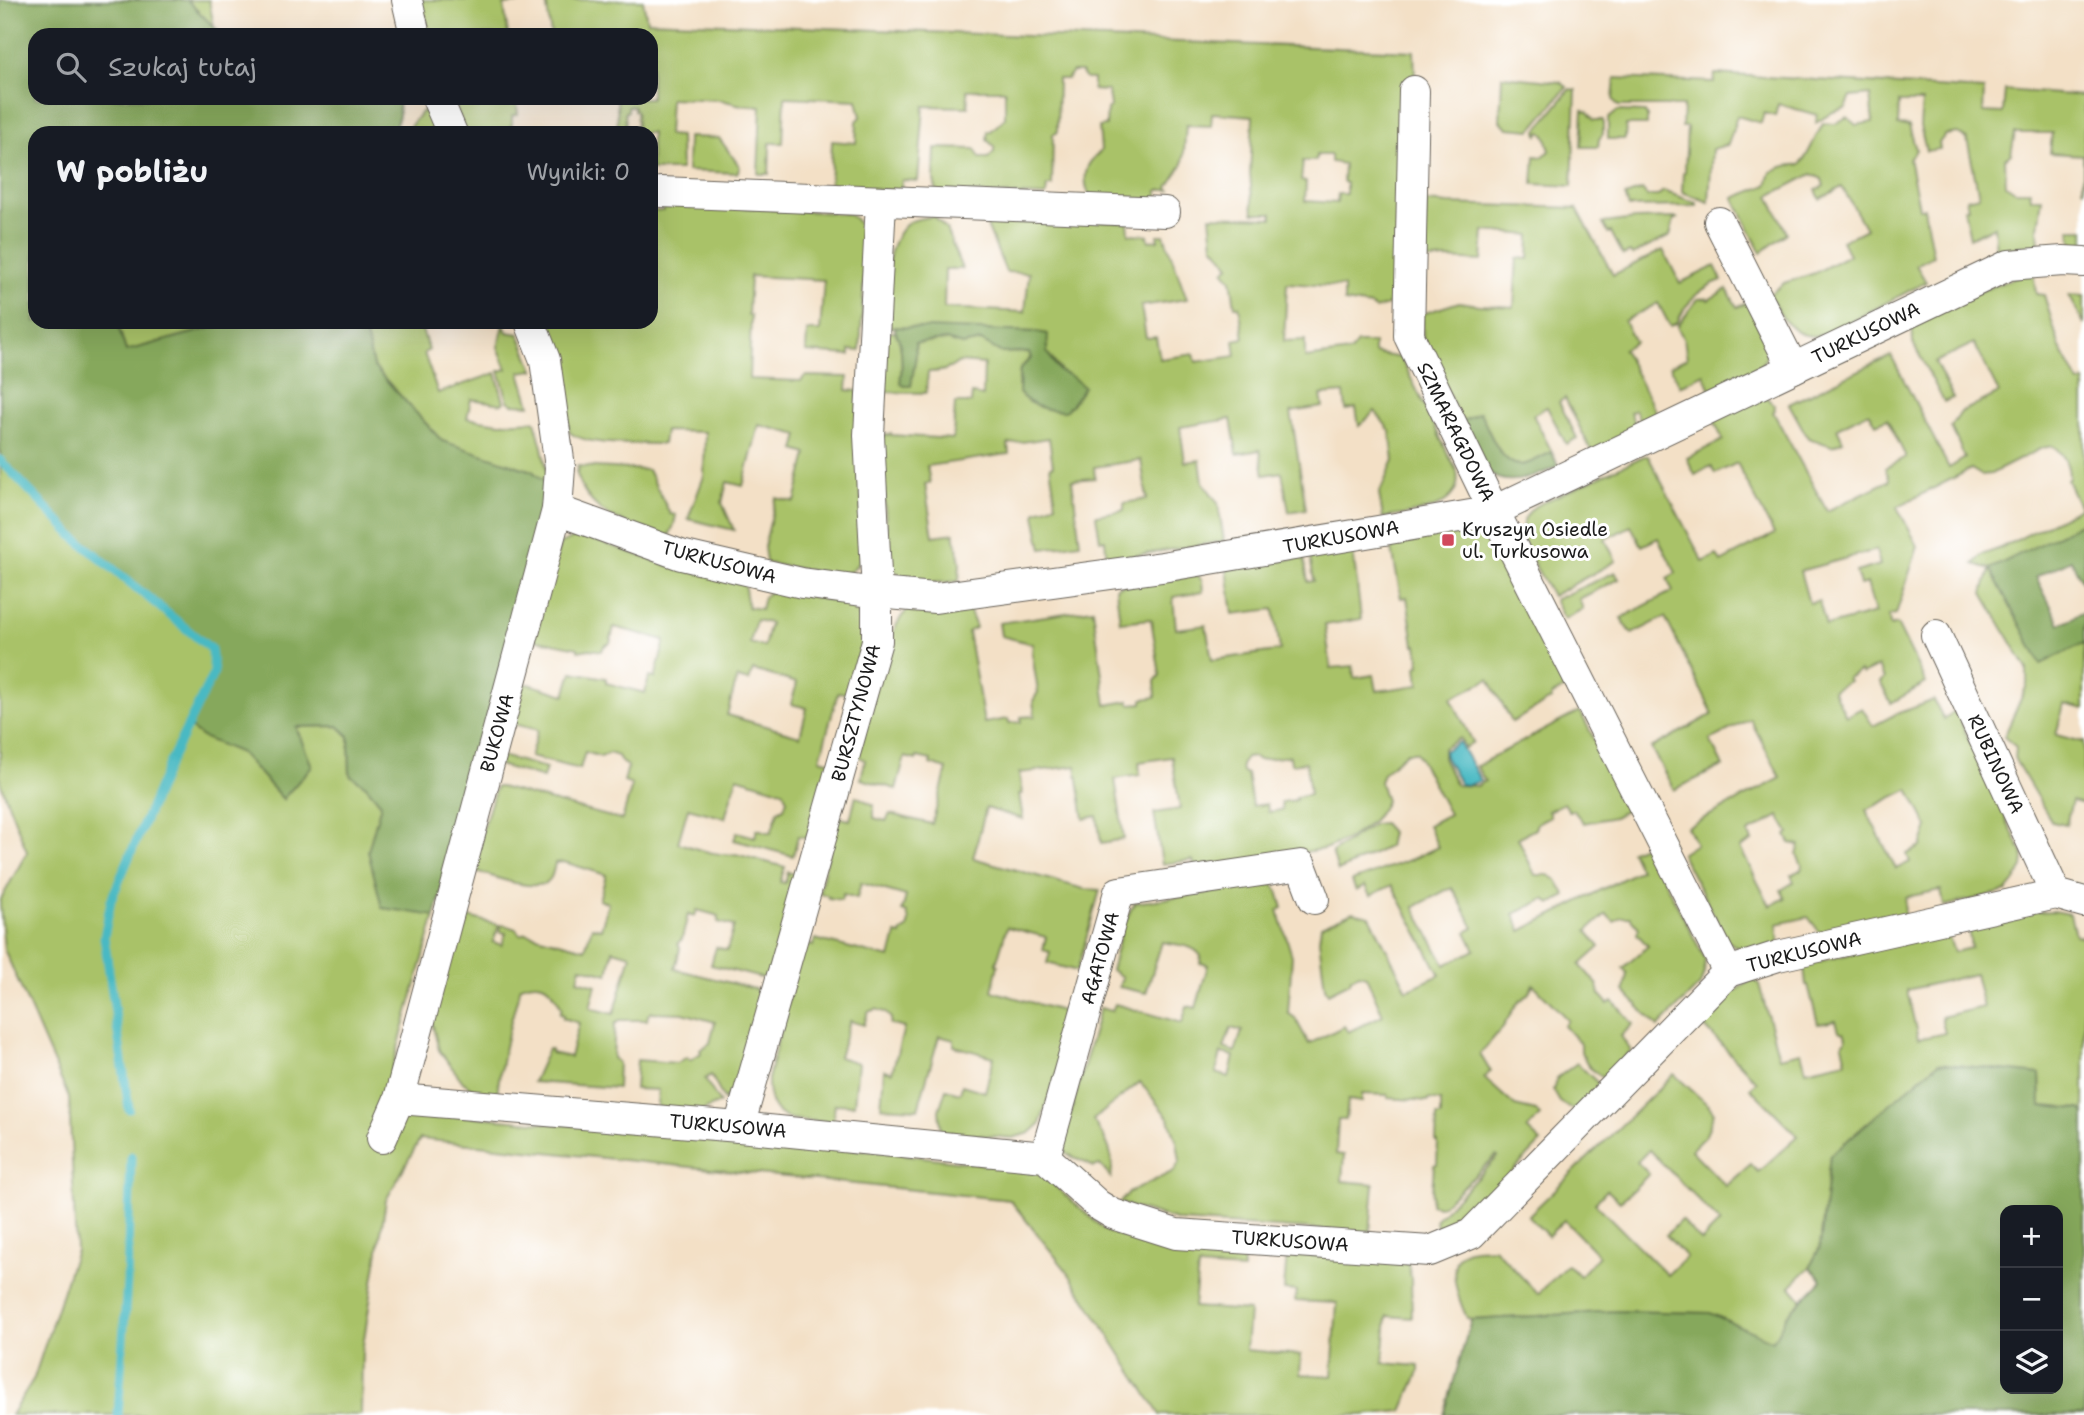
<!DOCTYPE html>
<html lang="pl">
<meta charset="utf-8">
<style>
:root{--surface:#171b24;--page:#20242c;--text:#f1f3f6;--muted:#9ea1a6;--line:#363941}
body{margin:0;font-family:"Shantell Sans",sans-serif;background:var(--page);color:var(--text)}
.controls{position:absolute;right:21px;bottom:21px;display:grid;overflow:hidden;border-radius:14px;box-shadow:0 7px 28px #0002}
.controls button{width:63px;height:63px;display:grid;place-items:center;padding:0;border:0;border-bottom:2px solid var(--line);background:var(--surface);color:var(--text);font:35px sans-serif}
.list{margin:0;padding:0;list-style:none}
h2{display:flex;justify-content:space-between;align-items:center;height:91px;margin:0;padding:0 28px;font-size:30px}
h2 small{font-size:23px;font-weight:400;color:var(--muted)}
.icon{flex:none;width:38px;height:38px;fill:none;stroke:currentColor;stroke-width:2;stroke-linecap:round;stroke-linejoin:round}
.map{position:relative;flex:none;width:2084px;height:1415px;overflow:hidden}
.search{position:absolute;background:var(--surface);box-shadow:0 7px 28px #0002;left:28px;top:28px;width:630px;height:77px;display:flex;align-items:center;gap:18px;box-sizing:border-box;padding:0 24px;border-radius:21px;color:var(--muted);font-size:26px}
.panel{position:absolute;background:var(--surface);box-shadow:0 7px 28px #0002;left:28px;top:126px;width:630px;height:203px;border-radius:21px}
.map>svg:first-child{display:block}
.green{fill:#a9c268;stroke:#626f42;stroke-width:2;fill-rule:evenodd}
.forest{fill:#86a85c;stroke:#51623c;stroke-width:2;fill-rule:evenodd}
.water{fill:#4ab9c3;stroke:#336a70;stroke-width:2}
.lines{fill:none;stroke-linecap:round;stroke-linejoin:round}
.stream{stroke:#4ab9c3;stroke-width:9}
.minor-casing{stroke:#676158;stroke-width:32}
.minor{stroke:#fff;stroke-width:30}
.poi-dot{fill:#d1495b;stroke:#fff;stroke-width:2.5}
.labels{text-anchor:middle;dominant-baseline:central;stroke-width:6;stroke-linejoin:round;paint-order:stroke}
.street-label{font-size:19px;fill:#1c1c1c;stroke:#fff}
.poi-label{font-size:19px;fill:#1c1c1c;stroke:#fff;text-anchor:start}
</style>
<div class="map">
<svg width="2084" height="1415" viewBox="0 0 2084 1415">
<rect width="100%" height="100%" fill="#fff"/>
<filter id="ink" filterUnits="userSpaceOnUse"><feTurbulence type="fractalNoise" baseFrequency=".0143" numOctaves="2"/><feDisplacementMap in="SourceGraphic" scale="14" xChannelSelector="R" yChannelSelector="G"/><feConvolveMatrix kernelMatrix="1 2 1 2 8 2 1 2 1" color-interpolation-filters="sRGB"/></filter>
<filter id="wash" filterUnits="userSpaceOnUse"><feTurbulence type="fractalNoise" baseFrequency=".00686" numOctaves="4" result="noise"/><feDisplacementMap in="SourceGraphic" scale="28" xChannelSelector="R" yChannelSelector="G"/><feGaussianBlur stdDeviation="1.57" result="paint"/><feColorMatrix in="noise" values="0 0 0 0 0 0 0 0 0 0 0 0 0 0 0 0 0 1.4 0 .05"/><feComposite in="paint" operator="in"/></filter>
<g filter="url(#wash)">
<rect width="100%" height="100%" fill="#f3e0c6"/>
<!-- green -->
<g class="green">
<path d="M186,0H209L214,27Z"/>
<path d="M419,0H643L647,21L1414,51L1415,78L1402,203L1394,303L1375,309L1371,306L1344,302V287L1287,283L1284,341L1305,340V358L1350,352L1357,343H1374V353L1401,358L1457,472C1464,511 1410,513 1383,518L1379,494L1394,460L1390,431L1375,411L1359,426L1356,408L1346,410L1344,393L1321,395L1323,407L1291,412L1306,509L1289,512L1282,472L1264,475L1260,450L1237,454L1231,419L1180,427L1185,462L1200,460L1203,482L1218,503L1224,541L1107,560L1105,540H1100L1096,515L1124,510V503L1147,499L1141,460L1094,467L1095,478L1072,480L1080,543L1042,549L1035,515L1037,511L1056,504L1050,466H1053L1049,438L1008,444L1009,454L927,466L930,483L925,484L933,536L954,533L960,562L959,581C933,583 905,587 889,564L880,438L891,433V435L953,439L955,403H971L972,394L983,396L984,364L959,362C949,370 941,372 928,372L926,393L880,392L883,332H895C904,345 902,368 901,383L911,385L916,355L915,343L946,340L962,345L981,341L1002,353L1018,352L1029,353L1031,357L1020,369L1018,386L1072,404L1078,394L1047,352V334L1036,332L883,327C886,296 882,244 908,223C915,218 926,218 934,216L946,229L962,269H945L944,308L1025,312L1029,273L1006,272L987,226L992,216L1128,222L1129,234L1148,235L1149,241L1158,240V235H1164L1187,299L1141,306L1146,338L1156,337L1160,359L1194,354L1196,362L1236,356L1234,340L1244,338L1239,306H1235L1231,280L1224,271L1230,265L1213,245L1210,216L1272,218V213H1253L1250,173L1253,116L1212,113L1211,126L1186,125L1183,164L1168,187L1170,190H1158L1157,202L1092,198C1084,189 1084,174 1089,164C1092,158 1098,156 1101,150L1099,127L1106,126L1107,110L1110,107C1110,101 1108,97 1108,91L1093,90V79H1086L1081,72H1072L1067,79H1058L1057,133L1053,134L1052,186H1047L1046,196L937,192L934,181L935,148L975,149L980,158H988L994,152V146L987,140L988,131H991L1005,118V90H967L968,107L924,106L918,181L902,180L901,191L830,188L832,141L856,143L857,121L861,117L857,100L785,97L783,143H770L769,174H758L761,106L741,105L721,100L670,98L668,135L680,136L681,170H651V133H618L617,100L618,98H651V35H551L546,0L504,5L508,35H430ZM628,106H634V111H636L637,127L626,128L625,112L628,111ZM1317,155H1331V162L1344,164L1343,182L1346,183V194H1338L1337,203L1305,201L1306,182L1301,181L1303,161H1316Z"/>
<path d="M1715,74L1984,90L1983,112L2003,113L2005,90L2084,96V189H2083V155L2050,153L2052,133H2015L2011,154L2005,159L2006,185L2015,191H2030L2031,198H2042L2038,228L2039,244L2020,246L1996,252L1994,226L1970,238L1964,209L1968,208L1966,199L1979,196L1967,139L1958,133L1945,135L1939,143L1940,149L1926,151L1920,126L1922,102H1899L1898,125L1909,126L1916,150L1909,158L1919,208H1924L1933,256L1916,265L1926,282L1831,332C1796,346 1784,321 1769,295L1784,283L1815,273L1849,255L1842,241L1866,229L1842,187L1820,199L1816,190L1824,186L1822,179L1812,174L1769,196L1787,233L1761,253L1734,198L1767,185L1771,172C1780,167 1790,164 1800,165C1811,152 1814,137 1824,123L1835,124L1847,117L1856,125L1873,122L1870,95L1851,97L1846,108L1833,112L1816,123L1817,115L1778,104L1775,116L1764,113L1761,123L1737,116L1728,145L1712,149L1709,202L1682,192L1683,173L1685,172L1687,127H1682L1683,106H1618L1613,99L1615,78L1714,82Z"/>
<path d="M1502,76L1560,82L1567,87L1531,130L1508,128L1500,121Z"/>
<path d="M1570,89L1576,90L1572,186L1533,184L1535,156L1542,157L1550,151L1546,136L1541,132L1538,135L1537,130Z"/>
<path d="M452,98H516L518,114L512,116V124L505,133H465Z"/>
<path d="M1583,110L1588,112L1594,120H1603V134L1599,139L1598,147H1581Z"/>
<path d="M422,111L428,113L438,133H405Z"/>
<path d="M1618,111L1644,112L1647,115V125H1626L1625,139H1608V119Z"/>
<path d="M688,137L719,138L740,167L737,173L687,171Z"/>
<path d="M1642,190L1647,196H1658L1663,191L1697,203V206L1629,207L1625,196Z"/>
<path d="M664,202L849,214C859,221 863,229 866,240L860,351L850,350V355L806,352L807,331H820L824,280L750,276L748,315L751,316L749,379L801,381L805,376L848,377L847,390L858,391L863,554C859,563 852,573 842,576L766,563L764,547L776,498L795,502L807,454L795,450L799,435L759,425L743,486L727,482L722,503L734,530L688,519L704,476L705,432L665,431L663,444H658C633,443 591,447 570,433L543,322H651V211H663Z"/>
<path d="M1426,202L1448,204L1577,208L1613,275L1663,250L1680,283L1715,266L1722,280C1701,287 1686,302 1677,323L1670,326L1658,303L1624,321L1635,342L1623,349L1660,420L1644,428L1635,410L1630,413L1638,430L1592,452L1565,398L1559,402L1577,438L1566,444L1547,407L1533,415L1552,452C1542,456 1530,465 1520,465C1500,465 1488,428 1480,413L1461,422L1423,339L1422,314L1459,302L1480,305L1514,307L1517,258L1529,259L1530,235L1484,231L1482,261L1446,259L1423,261Z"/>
<path d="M1678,218L1674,220L1670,236L1632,255L1630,252L1623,255L1611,232L1608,233L1603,223L1636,219Z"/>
<path d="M2070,229H2084V246H2073Z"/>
<path d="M2033,271L2036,294L2044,295L2060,348L2079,383L2084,381V522L1991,569L2041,664L2084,643V709L2064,704L2056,735L2083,742L2084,740V804L2072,801L2066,825L2052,822L2015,760L2016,747L2004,737L2027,685V669L1983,593L1990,569L1974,564L1981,555L2001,548L2080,508L2067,480L2069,478C2069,464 2064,454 2053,446L2042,448L1991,474L1981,475L1971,469L1897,507L1918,546L1896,614L1889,615L1890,626L1897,624L1926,683L1891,703L1880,682L1884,679L1878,666L1862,674L1860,671L1847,678L1849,681L1833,690L1846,716L1862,708L1873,726L1896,714L1934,700L1944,720L1955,710L2024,857L2023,867L2015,881L2007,891L1944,906L1941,890L1906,897L1904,915L1821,934L1808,917L1777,924L1779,945C1758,949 1746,956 1728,941L1681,854L1696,844L1687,827L1781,778L1750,719L1710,740L1723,766L1674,790L1651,748L1713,714L1665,617L1632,634L1621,618L1673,591L1667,578L1676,573L1658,538L1642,546L1631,526L1605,539L1616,561L1552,596C1543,578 1523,550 1522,530C1522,520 1528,512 1535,506L1644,456H1648L1703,562L1717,555L1721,562L1774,534L1737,463L1715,474L1711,466L1695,475L1687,458L1723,440L1714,421L1766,397L1774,405L1775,410L1773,412L1827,511L1890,480L1885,468L1906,457L1887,419L1876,424L1869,412L1837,428L1843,441L1832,446L1808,438L1789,404L1891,355L1949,468L1965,458L1951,427L1961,412L1999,393L1974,343L1935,362L1953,398L1944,402L1913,343L1912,317ZM1876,550L1880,565L1856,572L1860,585L1867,583L1875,613L1826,626L1819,601L1809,603L1800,571ZM1909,789L1928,827L1921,847L1907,854L1910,862L1896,869L1866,810ZM1779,816L1789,833L1786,835L1790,843L1800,845L1797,855L1802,865L1801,870L1791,875L1794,882L1781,890L1785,898L1770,906L1740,848L1752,841L1748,833Z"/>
<path d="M1727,289L1737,307L1747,303C1753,315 1766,338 1767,350C1768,371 1729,384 1712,392L1704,374L1680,386L1670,366L1687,358L1684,339L1678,329V325L1698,299L1707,298L1708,300Z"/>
<path d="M2069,295L2084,296V324Z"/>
<path d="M117,322H233L126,351Z"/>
<path d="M351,322H419L429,350L424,353L438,393L496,373L504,402L502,404L471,399L467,418L500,423L535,421L542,447L550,486L532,471L442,441L373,366L366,336Z"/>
<path d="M504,325L507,332L519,334L534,370L520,372L530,405L512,404L508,401L499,371L507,369L498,347Z"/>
<path d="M0,460L74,537L211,649L214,672L188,726L202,737L241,753L283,799L296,727L338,726L349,737L350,775L366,785L381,804L369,851L435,916L380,1112L440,1114L885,1152L1034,1171L1046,1178L1107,1232L1158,1244L1242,1251L1243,1270L1198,1267L1194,1307L1249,1311L1246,1350L1301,1355L1300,1374L1332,1376L1337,1303L1295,1301L1296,1291L1284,1290L1287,1253L1408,1263L1411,1278L1412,1318L1387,1316L1383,1363L1419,1366V1372L1402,1411L1363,1415H1160L1067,1271L1010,1200L420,1139L386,1200L362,1352L361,1415H11L34,1378L76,1250L69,1098L4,949L0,906V901L27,852L0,782Z"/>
<path d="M577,466L648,470L670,514L676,515L674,525L669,536C628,524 589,519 576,471H579Z"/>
<path d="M1478,525L1489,529L1567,687L1551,696L1552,699L1512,722L1489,679L1451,698L1473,742L1465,748L1460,738L1443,748V758L1456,785L1478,786L1485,781L1476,766L1580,711L1629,809L1614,817L1584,823L1573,810L1569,811L1564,803L1548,811L1550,816L1537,823L1535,829L1518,838L1535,875H1548L1557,880L1566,896L1550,904L1545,899L1514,914L1521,931L1640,870L1631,851L1646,845L1705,959L1704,973L1700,985L1658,1027L1624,991L1627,973L1623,968L1648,946L1637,934L1639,928L1630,917H1621L1614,922L1606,914L1587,931L1600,947L1580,965L1598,985L1600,995L1608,1004L1613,1001L1633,1024L1621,1036L1631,1051L1604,1079L1589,1067L1581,1052V1045L1564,1026L1568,1020L1533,984L1529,993L1516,1005L1503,1027L1480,1054L1490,1071L1484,1078L1515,1106L1536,1111L1540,1116L1527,1129L1541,1142L1465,1221L1440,1234L1435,1220L1498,1157L1496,1156L1443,1205L1438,1206L1431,1204L1434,1165L1437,1164L1438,1142H1436L1437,1116H1441V1101L1428,1099V1101L1388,1098V1095L1362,1094V1102L1348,1100L1346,1120H1338L1336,1154L1344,1155L1342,1181L1374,1184L1370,1233L1179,1221L1119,1203L1130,1192L1174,1171L1180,1161L1177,1142L1169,1119L1140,1082L1093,1120C1107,1142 1115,1152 1111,1178L1100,1165L1094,1167L1065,1153L1063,1142L1100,1008L1112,1011L1115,1004L1182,1023L1187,1006L1196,1008L1208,965L1200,963L1201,956C1193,944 1176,945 1162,942L1146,993L1119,987L1122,977L1111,970L1122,928L1134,903L1273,884L1278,891L1283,908L1278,910L1292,956L1288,1013L1295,1018L1309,1044L1344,1026L1348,1032L1383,1015L1366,976L1359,974L1351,978L1350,982L1328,993L1325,988L1319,940L1321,926L1353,912L1370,916L1407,990L1440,975L1392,885L1370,896L1365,886L1356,891L1352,881L1412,859L1438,847L1428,825L1449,814L1416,752H1407L1383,773L1380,782L1386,801C1375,826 1349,840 1324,849L1195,868L1193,860L1162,864L1154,813L1180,809L1172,757L1139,762L1140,775L1115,779L1124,839L1101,843L1097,816L1084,819L1076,766L1019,773L1022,794H1019L1023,819L986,808L973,858L1084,889L1100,890L1077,971L1047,963L1050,952L1043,950L1046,937L1007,927L996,964L998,965L992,991L1065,1012L1064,1018L1075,1019L1040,1124L1030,1133L1012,1138L941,1132L939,1110L946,1089L960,1093L962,1085L985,1092L994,1057L954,1046V1040L939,1036L918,1109L881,1107L884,1070L892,1072L904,1028L890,1024L891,1018L885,1012L876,1009L868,1012L864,1025L850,1021L839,1057L858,1063L854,1105L835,1104L833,1122C796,1119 767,1127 768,1079L802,943L813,946L815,939L890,958L896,934L901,935L902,932L907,929L909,921L907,913L902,911L906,896L861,883L857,898L843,894L841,900L828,898L829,896L819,893L837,817L850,820L856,796L874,805V818L886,821L890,814L932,824L947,769L930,764L931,760L917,757L916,760L905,757L896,789L861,779L865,760L858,756C866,725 885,625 909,609L968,607L976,627L968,632L984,723L1008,719L1009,723L1021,722V717L1035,716L1033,701L1038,692L1032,653L1033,644L1001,636L999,623L1093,609L1106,705L1129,701L1130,704L1143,703V699L1156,697L1155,681L1160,675L1151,619L1120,622L1116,589L1118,586L1198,575L1202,581L1203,592L1173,597L1176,629L1206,625L1212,660L1276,651L1280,650L1274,609L1233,614L1227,569L1304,557L1308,582L1314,581L1310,557L1353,550L1361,619L1325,625L1331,668L1353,666L1354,678L1374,675L1377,691L1419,685L1417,666L1420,665L1417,645H1414L1407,597L1401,598L1391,544ZM1290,756L1291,764L1306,762L1310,794L1296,797V800L1281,802L1282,810L1268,812L1267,804L1252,806L1247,774L1242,772L1241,765L1246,758L1254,757L1258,760ZM1452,887L1474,928L1466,932L1475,950L1445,965L1414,907ZM1231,1028L1242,1031L1235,1052L1224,1048ZM1221,1053L1234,1056L1229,1077L1216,1073Z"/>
<path d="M576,537L591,539L670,566L744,583L748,607L761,609L764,597L772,589L849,604L863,620L865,631L851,694L838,692L820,759L832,762L808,838L798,836L793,856L734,840L737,832L755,837L757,829L771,833L778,811L784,808L787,799L783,791L737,777L725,818L688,808L678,843C696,848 718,857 736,854L785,867L780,882L785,883L788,872L800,876L768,977L761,978L711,965L716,947L727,950L734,926L718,922L719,916L697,910L695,916L688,914L682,939L678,943L680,948L675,969L767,992L735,1086L724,1100L711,1075L705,1079L720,1103L702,1111L657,1107L658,1090L635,1089L637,1060L677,1063L687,1057L690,1060L701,1053L700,1050L710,1043L715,1022L683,1013L651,1012L648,1015L647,1020H620L615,1024L613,1058L618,1063L617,1088L533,1082L548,1049H551V1053L570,1057L579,1023L563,1018L564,1015L560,1013L562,1008C551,988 545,977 521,986C510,1022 501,1058 497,1095L476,1091L463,1082L439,1050L431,1019L461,915L499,925L493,942L502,945L506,933L500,932L502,924L516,929L520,935L526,933L585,949L592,927L601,929L608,903L599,900L606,875L564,862L555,863C554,868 553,875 550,879C539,896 486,874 470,869L496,787H500L622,820L632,785L624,782L628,766L622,763L618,756L609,753L601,757L585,752L580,769L530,757L538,730L509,723L523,685L529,684L565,695L572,672L606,678V683L645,693L649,677L655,678L665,640L614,627L610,643L604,646L602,651L590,649L578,651V648L533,639L560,544ZM756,620L770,623L764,647L750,643ZM753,670L797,683L791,704L807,708L800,736L727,715L737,678L749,681ZM613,950L631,955L614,1014L590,1008L596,985L578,980L581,967L608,974Z"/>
<path d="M1615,572L1619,579L1579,599L1583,609L1564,619L1554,600Z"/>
<path d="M501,756L546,768L543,778L499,765Z"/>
<path d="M1383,823L1391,832L1388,847L1338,871L1332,852L1374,824Z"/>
<path d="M2053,911L2070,914L2075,935L2084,937V1112L2080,1109L2041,1106L2040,1074L1830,1155L1820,1247L1810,1267L1790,1286L1802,1300L1787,1315L1773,1342L1710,1313L1617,1311L1471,1320L1467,1318C1460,1303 1443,1260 1466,1251C1474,1248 1485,1249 1494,1248L1538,1294L1567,1265L1580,1276L1599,1256L1564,1220L1548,1236L1528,1216L1674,1074L1709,1106L1714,1113L1706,1135L1691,1150L1726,1186L1751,1164L1758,1172L1798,1136L1750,1088L1757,1082L1699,1021L1721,1001L1752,979L1759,984L1779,1057L1801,1052L1806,1070L1846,1061L1842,1045L1846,1040L1845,1034L1839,1031L1836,1021L1818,1024L1808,985H1806L1804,967L1807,964L1947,932L1954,952L1971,948L1969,934L1971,925L2033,912ZM1975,974L1983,1007L1941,1017L1945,1033L1918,1039L1907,990ZM1649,1150L1720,1222L1701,1241L1681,1220L1666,1235L1686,1257L1667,1275L1595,1203L1607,1190L1620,1202L1649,1174L1637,1162Z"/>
<path d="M1577,1063L1599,1084L1577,1108L1572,1109L1560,1102L1553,1090L1557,1078Z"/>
</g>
<!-- forest -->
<g class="forest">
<path d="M0,0H187L222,35H35V98H398L399,116L392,133H35V322H117L126,351L233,322H351L366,336L373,366L442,441L532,471L550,486L435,916L382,908L368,851L381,804L366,786L350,775L349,736L338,726L296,727L312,766L283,799L241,753L202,737L188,726L214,672L211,649L74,537L0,460Z"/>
<path d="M895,327L1036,332L1048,334L1047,352L1059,371L1071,376L1084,387L1072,404L1065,411C1047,410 1032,408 1019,393L1020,369L1031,358L1029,353L1018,352L1002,353L981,341L962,345L946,340L915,343L916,355L911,386H904L900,383C902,371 902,356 900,343C899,337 895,334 895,327Z"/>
<path d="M1480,412C1488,428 1500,465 1520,465C1530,465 1542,456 1552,452L1558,466C1540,475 1506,490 1488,472C1480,464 1468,434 1461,422Z"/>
<path d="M2084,522V585L2071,560L2036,577L2060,624L2084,612V643L2041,664L1990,569Z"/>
<path d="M1938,1063L2040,1074L2041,1106L2080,1109L2084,1112V1415H1444L1471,1320L1617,1311L1710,1313L1773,1341L1787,1315L1822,1280L1810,1267L1820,1247L1830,1155ZM2005,1210H2058V1389H2005Z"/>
</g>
<!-- water -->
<path class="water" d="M1459,742L1481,781L1468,785L1460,784L1445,757L1444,751Z"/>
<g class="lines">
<!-- stream -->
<g class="stream">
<path d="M0,460L74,537L211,649L214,672L168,766L111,900L104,937L129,1109"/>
<path d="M118,1415L127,1281L131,1156"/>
</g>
</g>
</g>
<g filter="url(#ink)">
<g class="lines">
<!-- minor casing -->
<g class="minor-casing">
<g id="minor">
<path d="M407,0L415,35"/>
<path d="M1414,91L1409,336L1494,511L1728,972"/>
<path d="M437,98L452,133"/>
<path d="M661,192L1165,212"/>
<path d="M1719,222L1793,368"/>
<path d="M557,510L681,555L763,574L802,583L877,593L935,598L1162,567L1378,531L1494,511L2009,265L2063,261L2084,262"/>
<path d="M1936,635L2056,894"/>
<path d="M399,1099L739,1127L1045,1157L1098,1205L1113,1214L1176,1234L1430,1251L1471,1234L1728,972L1778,956L2056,894L2084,902"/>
<path d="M739,1127L877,641V593L869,435L881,202"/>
<path d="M382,1138L399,1099L557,510L560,467L545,360L530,322"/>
<path d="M1045,1157L1119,892L1301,865L1314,899"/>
</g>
</g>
<!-- minor -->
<use href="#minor" class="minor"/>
</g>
</g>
<!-- markers -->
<rect class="poi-dot" x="1441" y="533" width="14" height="14" rx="3.5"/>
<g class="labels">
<!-- street labels -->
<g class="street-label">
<text transform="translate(1866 333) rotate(-26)">TURKUSOWA</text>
<text transform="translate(1456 432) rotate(64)">SZMARAGDOWA</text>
<text transform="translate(1341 537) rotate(-10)">TURKUSOWA</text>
<text transform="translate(719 562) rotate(15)">TURKUSOWA</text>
<text transform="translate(856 713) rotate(-75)">BURSZTYNOWA</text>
<text transform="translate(497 733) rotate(-75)">BUKOWA</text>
<text transform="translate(1996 764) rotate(65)">RUBINOWA</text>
<text transform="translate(1804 952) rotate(-14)">TURKUSOWA</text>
<text transform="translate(1100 958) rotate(-74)">AGATOWA</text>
<text transform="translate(728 1126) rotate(5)">TURKUSOWA</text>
<text transform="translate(1290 1241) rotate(4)">TURKUSOWA</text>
</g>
<!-- poi labels -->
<g class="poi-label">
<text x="1462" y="529">Kruszyn Osiedle<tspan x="1462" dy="22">ul. Turkusowa</tspan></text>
</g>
</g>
</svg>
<div class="controls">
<button>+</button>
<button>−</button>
<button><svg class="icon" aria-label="layers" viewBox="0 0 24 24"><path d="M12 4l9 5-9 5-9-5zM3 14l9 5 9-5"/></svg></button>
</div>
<div class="search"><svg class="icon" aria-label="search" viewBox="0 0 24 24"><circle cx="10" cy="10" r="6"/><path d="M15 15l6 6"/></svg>Szukaj tutaj</div>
<section class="panel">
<h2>W pobliżu<small>Wyniki: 0</small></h2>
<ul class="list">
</ul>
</section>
</div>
